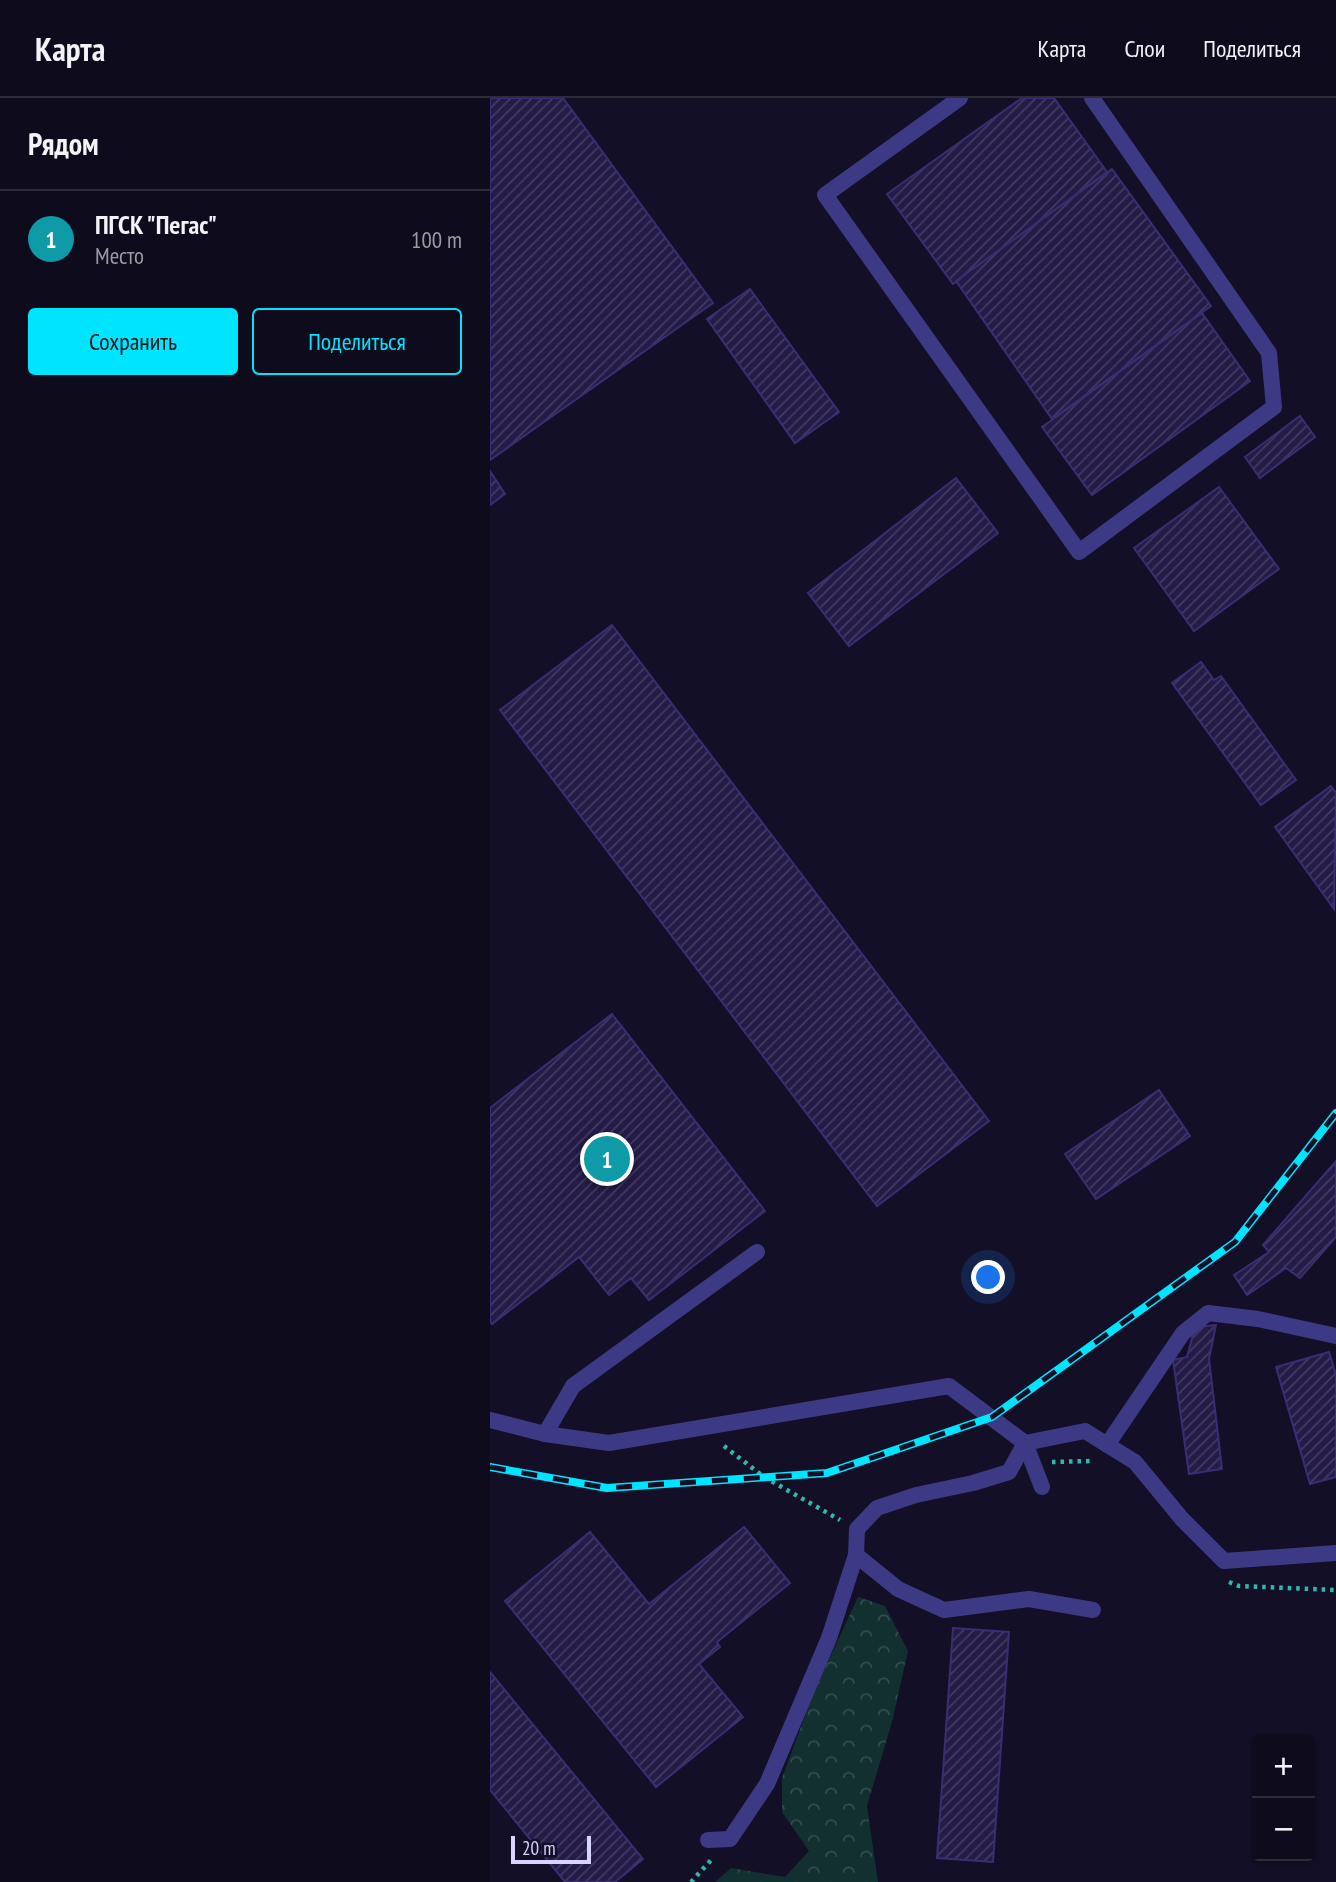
<!DOCTYPE html>
<html lang="ru">
<meta charset="utf-8">
<style>
:root{--surface:#0e0b1c;--page:#1c1929;--text:#f1f3f6;--muted:#9b9ba3;--line:#2e2b3b;--accent:#00e5ff}
body{margin:0;font-family:"PT Sans Narrow",sans-serif;background:var(--page);color:var(--text)}
.controls{position:absolute;right:21px;bottom:21px;display:grid;overflow:hidden;border-radius:7px;box-shadow:0 2px 5px #0004}
.controls button{width:63px;height:63px;display:grid;place-items:center;padding:0;border:0;border-bottom:2px solid var(--line);background:var(--surface);color:var(--text);font:35px sans-serif}
.scale{position:absolute;left:21px;bottom:18px;width:80px;box-sizing:border-box;padding-left:7px;border:4px solid #d9d4ff;border-top:0;font-size:19px;line-height:24px;white-space:nowrap;color:#d9d4ff;-webkit-text-stroke:5px #130f26;paint-order:stroke}
.you{position:absolute;left:499px;top:1180px;width:24px;height:24px;margin:-18px;border:5px solid #fff;border-radius:50%;background:#1a73e8;box-shadow:0 0 0 10px #1a73e833}
.badge{display:grid;place-items:center;width:46px;height:46px;border-radius:50%;background:var(--accent);color:#fff;font-size:23px;font-weight:700}
.pin{position:absolute;translate:-50% -50%;border:4px solid #fff;box-shadow:0 2px 7px #0006}
.list{margin:0;padding:0;list-style:none}
h2{display:flex;justify-content:space-between;align-items:center;height:91px;margin:0;padding:0 28px;font-size:30px}
h2 small{font-size:23px;font-weight:400;color:var(--muted)}
.list li{display:grid;grid-template-columns:46px 1fr auto;gap:21px;align-items:center;box-sizing:border-box;height:98px;padding:0 28px;border-top:2px solid var(--line)}
.list b{display:block;font-size:26px;white-space:nowrap}
.list p{margin:0;font-size:23px;white-space:nowrap;color:var(--muted)}
.list em{font-size:23px;font-style:normal;color:var(--muted)}
.actions{display:flex;gap:14px;padding:21px 28px}
.actions a{flex:1;padding:16px 0;border:2px solid var(--accent);border-radius:7px;text-align:center;font-size:24px;color:var(--accent)}
.actions .main{background:var(--accent);color:#111}
.map{position:relative;flex:none;width:846px;height:1784px;overflow:hidden}
header{display:flex;align-items:center;gap:42px;box-sizing:border-box;height:98px;padding:0 35px;background:var(--surface);border-bottom:2px solid var(--line)}
header strong{font-size:33px}
nav{display:flex;gap:38px;margin-inline-start:auto;font-size:24px}
main{display:flex}
aside{flex:1;background:var(--surface)}
.map>svg:first-child{display:block}
.forest{fill:url(#forest-crowns)}
.building{fill:url(#building-hatch);stroke:#3b2d73;stroke-width:2}
.lines{fill:none;stroke-linecap:round;stroke-linejoin:round}
.path{stroke:#2fb8b0;stroke-width:4.5;stroke-dasharray:3.5 5;stroke-linecap:butt}
.lane{stroke:#3d3a85;stroke-width:16}
.rail-casing{stroke:#00e5ff;stroke-width:8}
.rail{stroke:#130f26;stroke-width:5;stroke-dasharray:16;stroke-linecap:butt}
</style>
<header>
<strong>Карта</strong>
<nav><a>Карта</a><a>Слои</a><a>Поделиться</a></nav>
</header>
<main>
<aside>
<h2>Рядом<small></small></h2>
<ul class="list">
<li><span class="badge" style="background:#0f9aa8">1</span><div><b>ПГСК &quot;Пегас&quot;</b><p>Место</p></div><em>100 m</em></li>
</ul>
<div class="actions"><a class="main">Сохранить</a><a>Поделиться</a></div>
</aside>
<div class="map">
<svg width="846" height="1784" viewBox="0 0 846 1784">
<defs>
<pattern id="forest-crowns" width="20" height="18" patternUnits="userSpaceOnUse" patternTransform="scale(1.75)"><rect width="20" height="18" fill="#12302f"/><path d="M2 6a3 3 0 1 1 6 0M12 15a3 3 0 1 1 6 0" fill="none" stroke="#344d4e"/></pattern>
<pattern id="building-hatch" width="6" height="6" patternUnits="userSpaceOnUse" patternTransform="scale(1.75)"><rect width="6" height="6" fill="#241b47"/><path d="M-1 1l2-2M0 6l6-6M5 7l2-2" fill="none" stroke="#433b63"/></pattern>
</defs>
<rect width="100%" height="100%" fill="#130f26"/>
<!-- forest -->
<path class="forest" d="M368,1499L395,1508L418,1553L402,1624L377,1708L388,1784H225L241,1770L295,1779L319,1753L292,1714V1680L323,1596Z"/>
<!-- building -->
<g class="building">
<path d="M0,0H73L223,205L0,362Z"/>
<path d="M532,0H564L617,74L463,186L397,96Z"/>
<path d="M622,71L721,208L562,321L466,183Z"/>
<path d="M260,191L349,314L305,345L217,221Z"/>
<path d="M712,215L760,283L602,397L552,329Z"/>
<path d="M810,318L825,339L770,380L755,359Z"/>
<path d="M0,373L15,396L0,407Z"/>
<path d="M466,380L508,435L359,548L318,495Z"/>
<path d="M729,389L789,471L704,533L644,450Z"/>
<path d="M122,527L499,1023L387,1108L10,612Z"/>
<path d="M711,564L724,582L731,578L806,682L771,707L682,585Z"/>
<path d="M841,688L846,695L844,811L785,729Z"/>
<path d="M122,916L275,1113L159,1202L141,1180L119,1197L89,1159L2,1226L0,1223V1010Z"/>
<path d="M669,992L700,1038L606,1101L575,1056Z"/>
<path d="M846,1063V1139L810,1180L796,1170L757,1197L744,1177L779,1154L773,1147Z"/>
<path d="M726,1227L719,1261L732,1371L699,1376L683,1262L697,1259L705,1229Z"/>
<path d="M839,1254L846,1277V1379L820,1386L786,1269Z"/>
<path d="M254,1429L300,1485L227,1544L230,1549L209,1566L253,1619L166,1689L15,1503L100,1434L159,1506Z"/>
<path d="M463,1530L519,1534L503,1764L447,1760Z"/>
<path d="M0,1574L153,1761L125,1784H75L0,1692Z"/>
</g>
<g class="lines">
<!-- path -->
<g class="path">
<path d="M234,1348L274,1379L350,1422"/>
<path d="M562,1364L602,1363"/>
<path d="M739,1484L749,1488L846,1492"/>
<path d="M201,1784L222,1761"/>
</g>
<!-- lane -->
<g class="lane">
<path d="M470,0L335,97L589,454L784,309L779,255L602,0"/>
<path d="M0,1322L55,1336L119,1345L459,1288L535,1345L595,1333L645,1364L692,1421L734,1463L846,1455"/>
<path d="M55,1336L83,1288L267,1154"/>
<path d="M535,1345L552,1389"/>
<path d="M617,1347L693,1235L718,1215L768,1221L846,1238"/>
<path d="M366,1457L408,1491L454,1512L539,1501L603,1512"/>
<path d="M218,1742L240,1741L277,1686L339,1540L366,1457L367,1431L387,1410L426,1397L483,1385L519,1374L535,1345"/>
</g>
<!-- rail casing -->
<g class="rail-casing">
<path id="rail" d="M0,1369L117,1390L337,1375L502,1319L745,1144L846,1015"/>
</g>
<!-- rail -->
<use href="#rail" class="rail"/>
</g>
</svg>
<div class="controls">
<button>+</button>
<button>−</button>
</div>
<div class="scale">20 m</div>
<div class="you"></div>
<div class="pin badge" style="left:117px;top:1061px;background:#0f9aa8">1</div>
</div>
</main>
